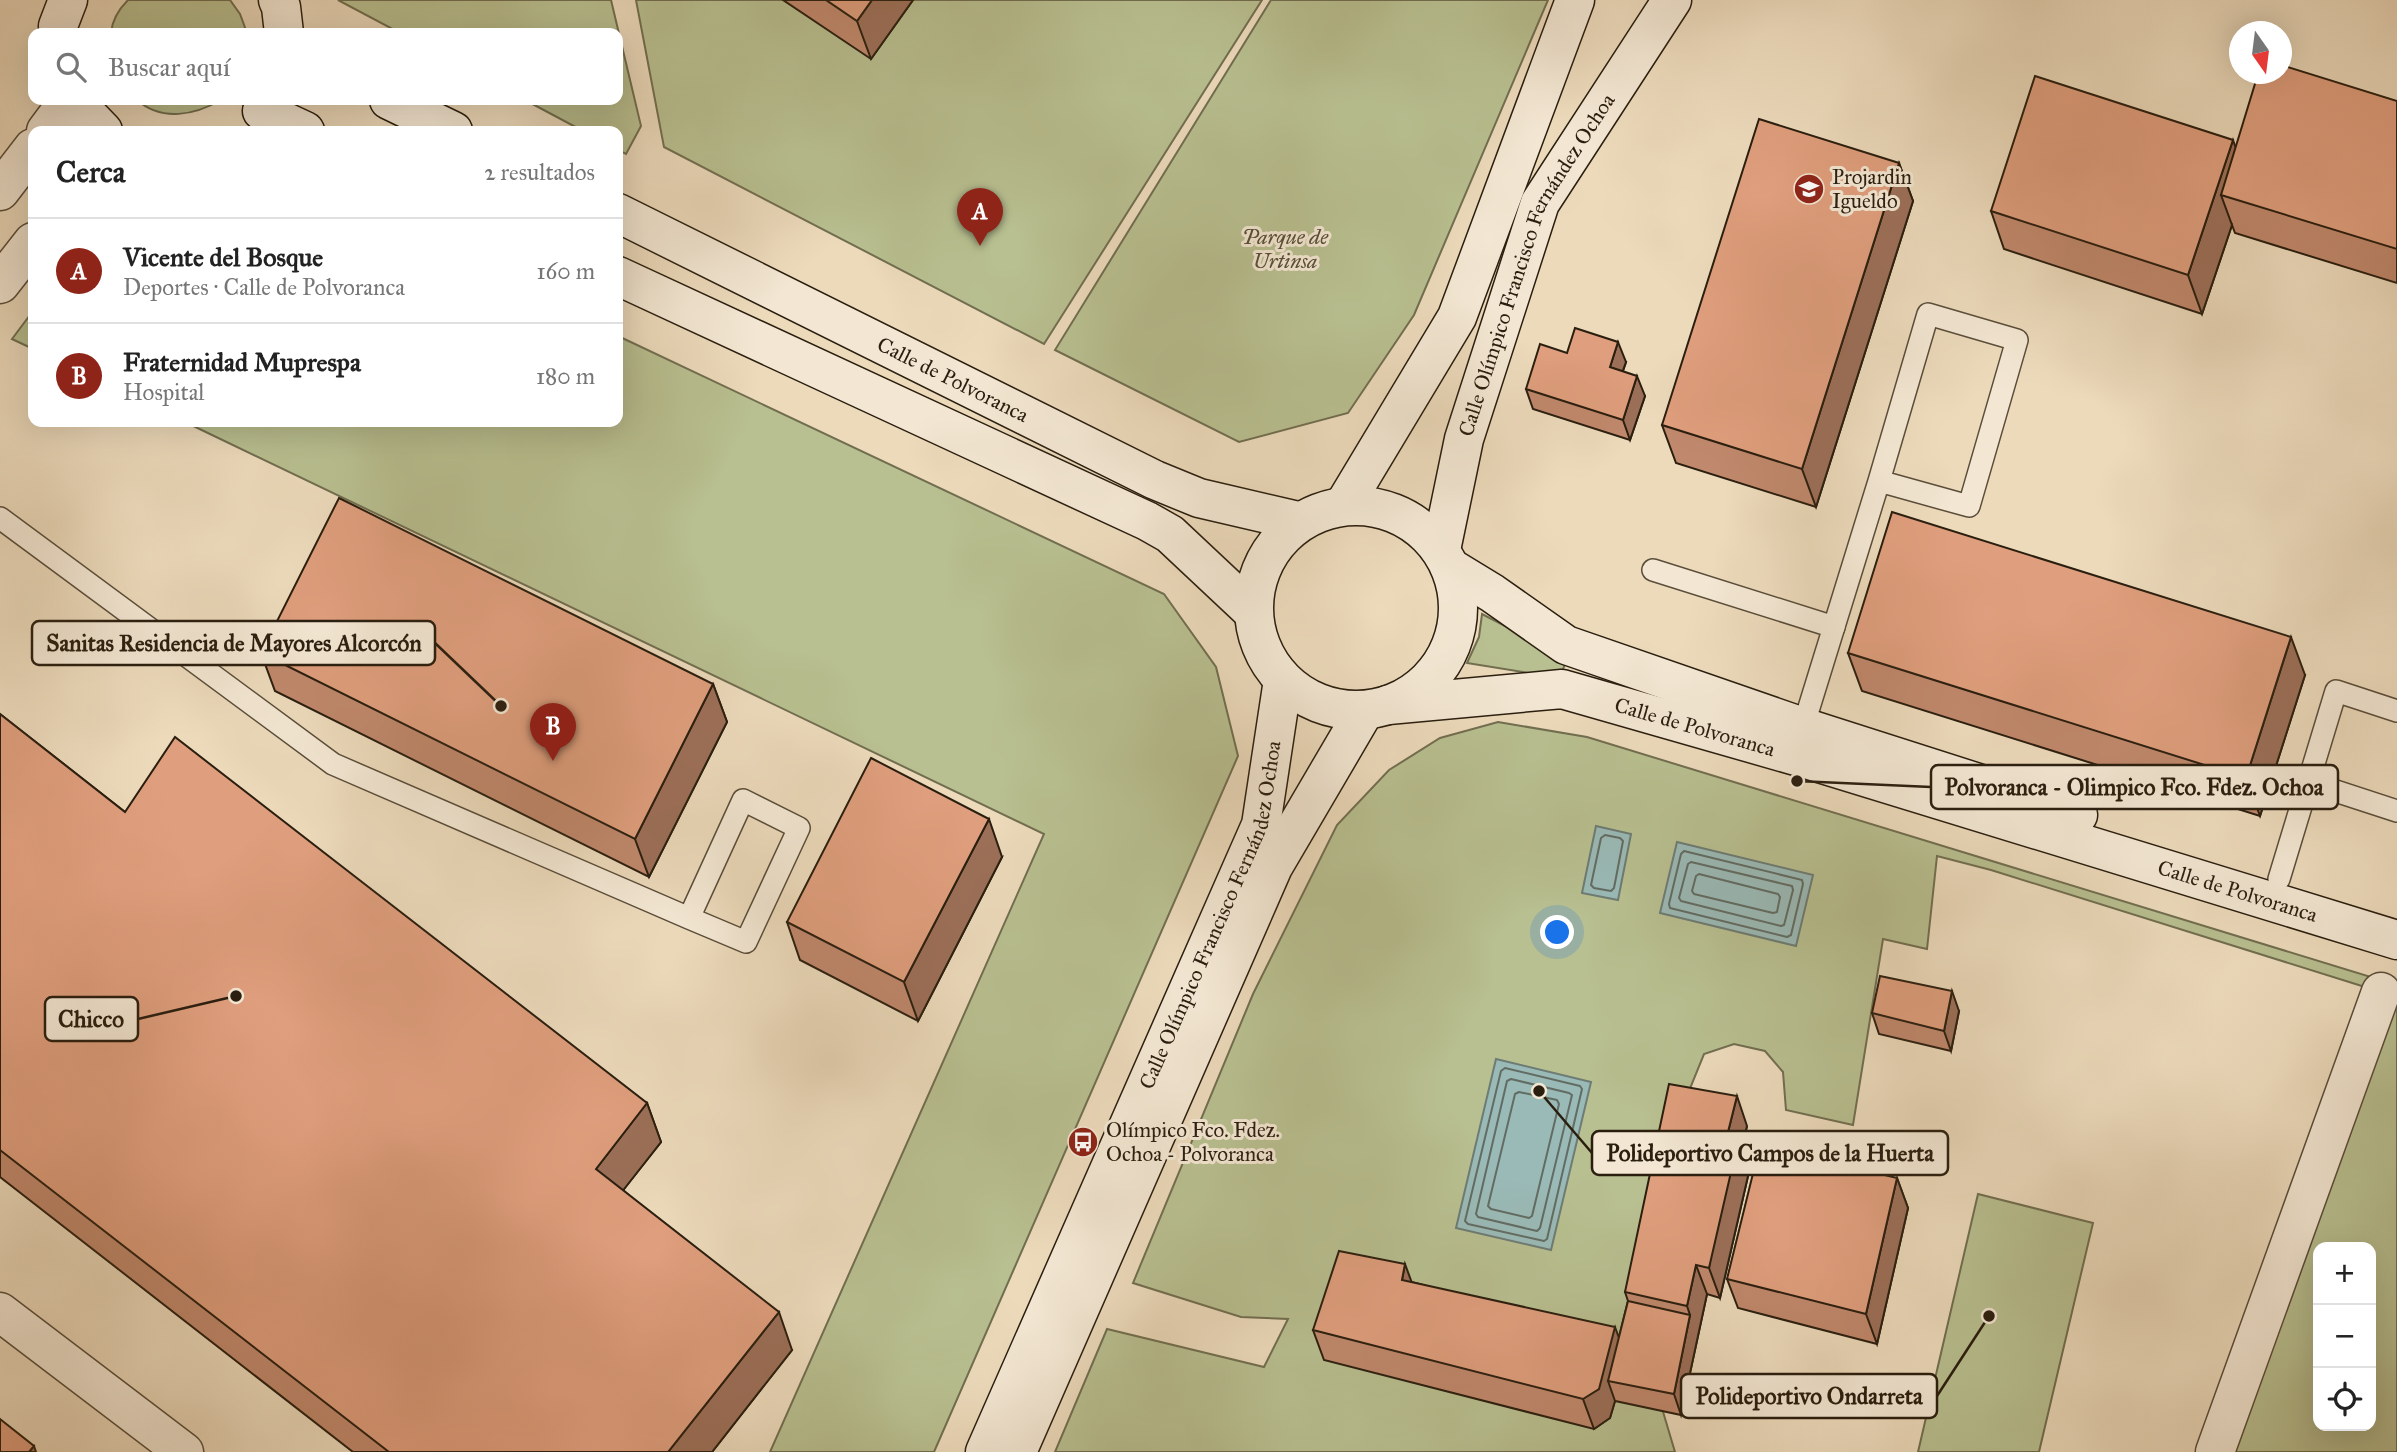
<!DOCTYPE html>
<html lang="es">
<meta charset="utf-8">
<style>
:root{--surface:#fff;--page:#f2f2f2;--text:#222;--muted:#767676;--line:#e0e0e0;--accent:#8f2418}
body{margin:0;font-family:"IM FELL Great Primer",serif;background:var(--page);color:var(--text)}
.controls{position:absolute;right:21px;bottom:21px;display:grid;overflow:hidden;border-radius:14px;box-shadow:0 7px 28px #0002}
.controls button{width:63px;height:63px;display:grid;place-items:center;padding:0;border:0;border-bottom:2px solid var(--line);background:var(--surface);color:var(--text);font:35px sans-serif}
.compass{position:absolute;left:2229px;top:21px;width:63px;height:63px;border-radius:50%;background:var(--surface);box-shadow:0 7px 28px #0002;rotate:166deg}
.you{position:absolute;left:1558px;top:933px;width:24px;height:24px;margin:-18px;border:5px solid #fff;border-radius:50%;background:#1a73e8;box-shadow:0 0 0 10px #1a73e833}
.badge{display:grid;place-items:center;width:46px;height:46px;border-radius:50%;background:var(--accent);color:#fff;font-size:23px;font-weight:700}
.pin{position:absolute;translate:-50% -58px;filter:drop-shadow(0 2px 4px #0008)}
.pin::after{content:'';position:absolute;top:37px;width:24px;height:21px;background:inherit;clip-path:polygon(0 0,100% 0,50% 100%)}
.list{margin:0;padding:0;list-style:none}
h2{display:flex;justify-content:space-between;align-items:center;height:91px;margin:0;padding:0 28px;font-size:30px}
h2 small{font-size:23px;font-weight:400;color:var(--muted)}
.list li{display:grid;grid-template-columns:46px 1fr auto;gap:21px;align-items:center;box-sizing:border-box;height:105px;padding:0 28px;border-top:2px solid var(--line)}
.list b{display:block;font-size:26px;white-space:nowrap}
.list p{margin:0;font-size:23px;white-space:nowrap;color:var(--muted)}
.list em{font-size:23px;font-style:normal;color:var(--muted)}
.icon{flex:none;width:38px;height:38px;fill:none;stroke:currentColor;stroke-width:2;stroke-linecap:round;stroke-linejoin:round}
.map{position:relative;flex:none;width:2397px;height:1452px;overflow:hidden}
.search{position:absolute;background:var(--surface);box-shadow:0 7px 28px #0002;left:28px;top:28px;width:595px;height:77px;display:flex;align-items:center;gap:18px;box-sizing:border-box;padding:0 24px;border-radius:14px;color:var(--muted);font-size:26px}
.panel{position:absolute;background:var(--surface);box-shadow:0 7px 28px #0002;left:28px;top:126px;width:595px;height:301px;border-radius:14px}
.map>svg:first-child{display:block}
.green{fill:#b8bf90;stroke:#716e50;stroke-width:2;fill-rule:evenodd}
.water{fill:#9abab7;stroke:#6d7c74;stroke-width:2}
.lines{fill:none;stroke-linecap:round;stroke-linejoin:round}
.shore{stroke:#626c63;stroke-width:2}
.lane-casing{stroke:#5a4d3a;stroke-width:24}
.street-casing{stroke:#5a4d3a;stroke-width:41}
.secondary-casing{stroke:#2a1e0f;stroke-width:41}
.lane{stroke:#f3e7d3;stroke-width:21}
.street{stroke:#f3e7d3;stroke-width:38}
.secondary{stroke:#f3e7d3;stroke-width:38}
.wall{fill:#c0886c;stroke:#2a1e0f;stroke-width:2}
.shaded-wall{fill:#9c6f58;stroke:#2a1e0f;stroke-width:2}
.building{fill:#df9e7d;stroke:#2a1e0f;stroke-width:2}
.labels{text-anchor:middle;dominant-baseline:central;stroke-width:6;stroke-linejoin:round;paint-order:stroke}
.poi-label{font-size:21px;fill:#2a1e0f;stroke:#f3e7d3;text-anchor:start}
.park-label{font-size:21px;font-style:italic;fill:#554e36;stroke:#f3e7d3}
.street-label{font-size:21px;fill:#2a1e0f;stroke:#f3e7d3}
.leader{fill:none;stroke:#2a1e0f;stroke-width:2.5}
.callout-dot{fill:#2a1e0f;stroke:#f3e7d3;stroke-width:2.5}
.callout{fill:#f3e7d3;stroke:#2a1e0f;stroke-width:2.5}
.callout-label{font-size:23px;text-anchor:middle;font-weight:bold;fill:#2a1e0f}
</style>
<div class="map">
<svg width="2397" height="1452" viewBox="0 0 2397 1452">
<rect width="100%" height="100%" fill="#ecdabb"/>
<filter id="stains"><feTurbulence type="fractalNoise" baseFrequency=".00286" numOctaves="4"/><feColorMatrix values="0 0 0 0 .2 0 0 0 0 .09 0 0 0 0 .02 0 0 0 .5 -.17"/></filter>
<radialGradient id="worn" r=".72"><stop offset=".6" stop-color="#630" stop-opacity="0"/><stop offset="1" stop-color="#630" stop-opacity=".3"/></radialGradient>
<!-- green -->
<g class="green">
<path d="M128,0H230L240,14L247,33H111C112,21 119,9 128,0Z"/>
<path d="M338,0H611L641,126L626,154L618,150V131H583L525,100H618V33H400Z"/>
<path d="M636,0H1262L1044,344L664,147Z"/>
<path d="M1271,0H1548L1414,315L1348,413L1239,442L1055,350Z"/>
<path d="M137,100H221C195,115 162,122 137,100Z"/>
<path d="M33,311V349L12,339Z"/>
<path d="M618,336L1164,594L1216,667L1238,756L934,1452H770L1044,834L185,422H618Z"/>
<path d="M1482,614L1567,658L1560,678L1467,663L1479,637Z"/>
<path d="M1498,722L1587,737L2397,985V1452H2234L2381,992L1991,870L1937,856L1927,949L1883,939L1853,1125L1786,1110L1783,1072L1765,1051L1734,1044L1704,1054L1680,1113L1636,1321L1675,1452H1055L1107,1329L1264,1367L1288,1319L1241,1317L1133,1283L1253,994L1337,825L1389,770L1440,738ZM2318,1247H2371V1426H2318Z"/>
<path d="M1978,1194L2093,1223L2039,1452H1918Z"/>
</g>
<!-- water -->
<g class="water">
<path d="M1596,826L1631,834L1618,900L1582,893Z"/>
<path d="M1677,842L1813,875L1796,946L1660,913Z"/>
<path d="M1496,1059L1591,1082L1551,1250L1456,1228Z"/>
</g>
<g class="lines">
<!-- shore -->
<g class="shore">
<path d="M1605,835L1620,838L1623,841L1614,888L1611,891L1594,888L1591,885L1601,838Z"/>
<path d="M1684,851L1802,880L1803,884L1791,935L1787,937L1670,908L1669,904L1681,854Z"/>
<path d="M1691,862L1792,886L1793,890L1784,925L1781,926L1681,901L1679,898L1688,864Z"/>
<path d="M1699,874L1778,894L1780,897L1777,912L1773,913L1694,894L1692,891L1696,876Z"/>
<path d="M1505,1068L1580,1086L1582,1089L1547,1239L1544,1241L1468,1224L1465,1221L1501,1071Z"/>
<path d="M1511,1079L1569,1093L1572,1095L1540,1228L1537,1231L1478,1217L1476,1214L1507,1081Z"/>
<path d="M1519,1092L1557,1100L1559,1104L1532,1216L1529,1218L1491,1209L1488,1206L1515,1094Z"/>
</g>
<!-- lane casing -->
<g class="lane-casing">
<g id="lane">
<path d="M0,518L333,764L689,918L746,942L799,828L743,800L689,918"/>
<path d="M1653,570L1834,627"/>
<path d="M1803,727L1879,481L1928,314L2017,340L1969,506L1879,481"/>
<path d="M2308,782L2397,811"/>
<path d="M2279,879L2336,691L2397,711"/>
</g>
</g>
<!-- street casing -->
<g class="street-casing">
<g id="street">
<path d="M46,131L69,100"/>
<path d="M0,191L33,148"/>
<path d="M0,284L33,242"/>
<path d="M0,1312L184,1452"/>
<path d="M2215,1452L2381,992"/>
</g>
</g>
<!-- secondary casing -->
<g class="secondary-casing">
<g id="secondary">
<path d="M278,0L281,7L284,33"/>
<path d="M59,33L58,26L68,0"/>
<path d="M73,100L103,131"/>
<path d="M389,100L453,131"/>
<path d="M262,111L305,131"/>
<path id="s1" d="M618,213L1155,480L1199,498L1298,521"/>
<path d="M618,276L1147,521L1170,534L1252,611"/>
<path d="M1344,505L1457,317L1575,0"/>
<circle cx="1356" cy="608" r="102"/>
<path id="s2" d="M1441,550L1464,439L1540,203L1672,0"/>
<path d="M1451,568L1492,593L1566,645L1803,727L2078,815"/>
<path id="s3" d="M1388,705L1562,689L1803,758L2397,940"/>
<path id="s4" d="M985,1452L1261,825L1283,680"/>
<path d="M1017,1452L1273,867L1365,710"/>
</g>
</g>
<!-- lane -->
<use href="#lane" class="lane"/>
<!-- street -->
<use href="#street" class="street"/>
<!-- secondary -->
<use href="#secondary" class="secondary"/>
</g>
<!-- wall -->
<g class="wall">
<path d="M783,0H913L871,59Z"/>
<path d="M2397,101V283L2235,233L2232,225L2202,314L2004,249L1991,211L2236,147Z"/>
<path d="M1899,163L1913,201L1816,507L1676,463L1662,425Z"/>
<path d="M1567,353L1626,362L1623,371L1645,396L1630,440L1533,409L1526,389Z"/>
<path d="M261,653L713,684L727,722L649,877L275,691Z"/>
<path d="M1848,653L2305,675L2260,816L1862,691Z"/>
<path d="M0,714L125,812L647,1103L661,1142L623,1190L792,1350L712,1452H353L0,1177Z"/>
<path d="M1002,857L918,1021L800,960L787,922Z"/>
<path d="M1959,1011L1951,1051L1879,1034L1872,1013Z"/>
<path d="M1747,1126L1740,1155L1748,1176L1720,1298L1707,1294L1681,1415L1615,1401L1610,1418L1594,1429L1324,1360L1313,1330L1412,1282L1619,1337L1628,1301L1625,1292Z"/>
<path d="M1897,1178L1908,1208L1877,1344L1738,1308L1727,1279Z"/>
</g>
<!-- shaded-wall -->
<g class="shaded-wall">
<path d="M872,0H913L871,59L857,21Z"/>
<path d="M2233,140L2247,179L2221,195L2232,225L2202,314L2188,275Z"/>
<path d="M1899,163L1913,201L1816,507L1802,469Z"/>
<path d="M1618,342L1626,362L1617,387L1610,367Z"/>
<path d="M1637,376L1645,396L1630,440L1623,420Z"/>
<path d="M2291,637L2305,675L2260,816L2246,778Z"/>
<path d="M713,684L727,722L649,877L635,839Z"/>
<path d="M989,819L1002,857L918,1021L904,982Z"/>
<path d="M1952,991L1959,1011L1951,1051L1944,1031Z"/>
<path d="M1737,1096L1747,1126L1740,1155L1748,1176L1720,1298L1709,1268L1726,1140Z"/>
<path d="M647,1103L661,1142L610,1207L596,1169Z"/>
<path d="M1897,1178L1908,1208L1877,1344L1866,1314Z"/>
<path d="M1405,1264L1416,1294L1402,1280Z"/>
<path d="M1696,1265L1707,1294L1681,1415L1674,1394L1690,1315L1687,1306Z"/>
<path d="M779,1312L792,1350L712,1452H668Z"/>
<path d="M1615,1327L1626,1357L1608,1381L1615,1401L1610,1418L1594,1429L1583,1399Z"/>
<path d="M34,1446L36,1452H29Z"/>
</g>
<!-- building -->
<g class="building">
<path d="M826,0H872L857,21Z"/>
<path d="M2281,65L2397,101V249L2221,195L2258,74H2281Z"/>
<path d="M2035,76L2233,140L2188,275L1991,211Z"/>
<path d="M1759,119L1899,163L1802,469L1662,425Z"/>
<path d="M1575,328L1618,342L1610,367L1637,376L1623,420L1526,389L1540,344L1567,353Z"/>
<path d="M339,498L713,684L635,839L261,653Z"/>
<path d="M1892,512L2291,637L2246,778L1848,653Z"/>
<path d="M0,714L125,812L175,737L647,1103L596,1169L779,1312L668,1452H389L0,1150Z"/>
<path d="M871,758L989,819L904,982L787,922Z"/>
<path d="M1880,976L1952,991L1944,1031L1872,1013Z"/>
<path d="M1669,1084L1737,1096L1726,1140L1737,1146L1709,1268L1696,1265L1687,1306L1625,1292Z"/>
<path d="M1760,1145L1897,1178L1866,1314L1727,1279Z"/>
<path d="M1339,1251L1405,1264L1402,1280L1615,1327L1599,1389L1583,1399L1313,1330Z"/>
<path d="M1628,1301L1690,1315L1674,1394L1608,1381Z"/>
<path d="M0,1419L34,1446L29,1452H0Z"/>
</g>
<!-- icons -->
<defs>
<g id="school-disc" transform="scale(1.575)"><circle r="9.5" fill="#8f2418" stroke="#f3e7d3"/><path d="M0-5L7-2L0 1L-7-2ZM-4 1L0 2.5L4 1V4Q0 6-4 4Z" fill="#fff"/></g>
<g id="bus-disc" transform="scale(1.575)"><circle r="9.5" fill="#8f2418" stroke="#f3e7d3"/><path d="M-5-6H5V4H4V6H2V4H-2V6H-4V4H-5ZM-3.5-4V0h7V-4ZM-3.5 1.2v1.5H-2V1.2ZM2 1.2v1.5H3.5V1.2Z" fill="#fff"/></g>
</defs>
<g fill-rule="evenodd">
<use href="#school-disc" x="1809" y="189"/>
<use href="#bus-disc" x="1083" y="1142"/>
</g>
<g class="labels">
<!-- poi labels -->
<g class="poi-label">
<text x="1832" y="177">Projardin<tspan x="1832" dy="24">Igueldo</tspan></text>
<text x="1106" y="1130">Olímpico Fco. Fdez.<tspan x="1106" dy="24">Ochoa - Polvoranca</tspan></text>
</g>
<!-- park labels -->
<g class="park-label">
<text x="1285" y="237">Parque de<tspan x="1285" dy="24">Urtinsa</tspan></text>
</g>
<!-- street labels -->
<g class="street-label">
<text stroke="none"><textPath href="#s2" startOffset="303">Calle Olímpico Francisco Fernández Ochoa</textPath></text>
<text stroke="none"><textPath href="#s1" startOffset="374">Calle de Polvoranca</textPath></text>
<text stroke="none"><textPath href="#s3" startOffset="313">Calle de Polvoranca</textPath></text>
<text stroke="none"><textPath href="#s3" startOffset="880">Calle de Polvoranca</textPath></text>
<text stroke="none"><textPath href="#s4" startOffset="584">Calle Olímpico Francisco Fernández Ochoa</textPath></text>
</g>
</g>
<!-- callouts -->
<path class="leader" d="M501 706L435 643M1797 781L1931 787M236 996L138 1019M1539 1091L1592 1153M1989 1316L1937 1396"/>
<g class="callout-dot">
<circle cx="501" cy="706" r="7"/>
<circle cx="1797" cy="781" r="7"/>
<circle cx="236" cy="996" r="7"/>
<circle cx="1539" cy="1091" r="7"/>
<circle cx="1989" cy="1316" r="7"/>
</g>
<g class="callout">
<rect x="32" y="621" width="403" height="44" rx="7"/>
<rect x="1931" y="765" width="407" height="44" rx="7"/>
<rect x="45" y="997" width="93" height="44" rx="7"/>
<rect x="1592" y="1131" width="356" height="44" rx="7"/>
<rect x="1681" y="1374" width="256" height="44" rx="7"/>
</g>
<g class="callout-label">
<text x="234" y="651">Sanitas Residencia de Mayores Alcorcón</text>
<text x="2134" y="795">Polvoranca - Olimpico Fco. Fdez. Ochoa</text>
<text x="91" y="1027">Chicco</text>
<text x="1770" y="1161">Polideportivo Campos de la Huerta</text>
<text x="1809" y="1404">Polideportivo Ondarreta</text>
</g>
<rect width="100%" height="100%" filter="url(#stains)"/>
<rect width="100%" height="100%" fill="url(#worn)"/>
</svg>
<div class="controls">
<button>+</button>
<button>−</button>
<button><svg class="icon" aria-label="locate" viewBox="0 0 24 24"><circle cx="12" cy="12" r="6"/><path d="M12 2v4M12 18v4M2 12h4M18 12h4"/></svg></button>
</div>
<svg class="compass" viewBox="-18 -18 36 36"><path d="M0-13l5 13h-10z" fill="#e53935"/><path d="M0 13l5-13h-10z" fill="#767676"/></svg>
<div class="you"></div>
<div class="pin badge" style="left:980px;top:246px">A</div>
<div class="pin badge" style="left:553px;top:761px">B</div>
<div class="search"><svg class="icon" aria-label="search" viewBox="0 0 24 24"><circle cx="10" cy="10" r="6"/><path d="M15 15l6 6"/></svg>Buscar aquí</div>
<section class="panel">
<h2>Cerca<small>2 resultados</small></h2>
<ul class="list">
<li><span class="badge">A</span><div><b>Vicente del Bosque</b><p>Deportes · Calle de Polvoranca</p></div><em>160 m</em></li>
<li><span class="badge">B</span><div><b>Fraternidad Muprespa</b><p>Hospital</p></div><em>180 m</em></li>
</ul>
</section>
</div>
